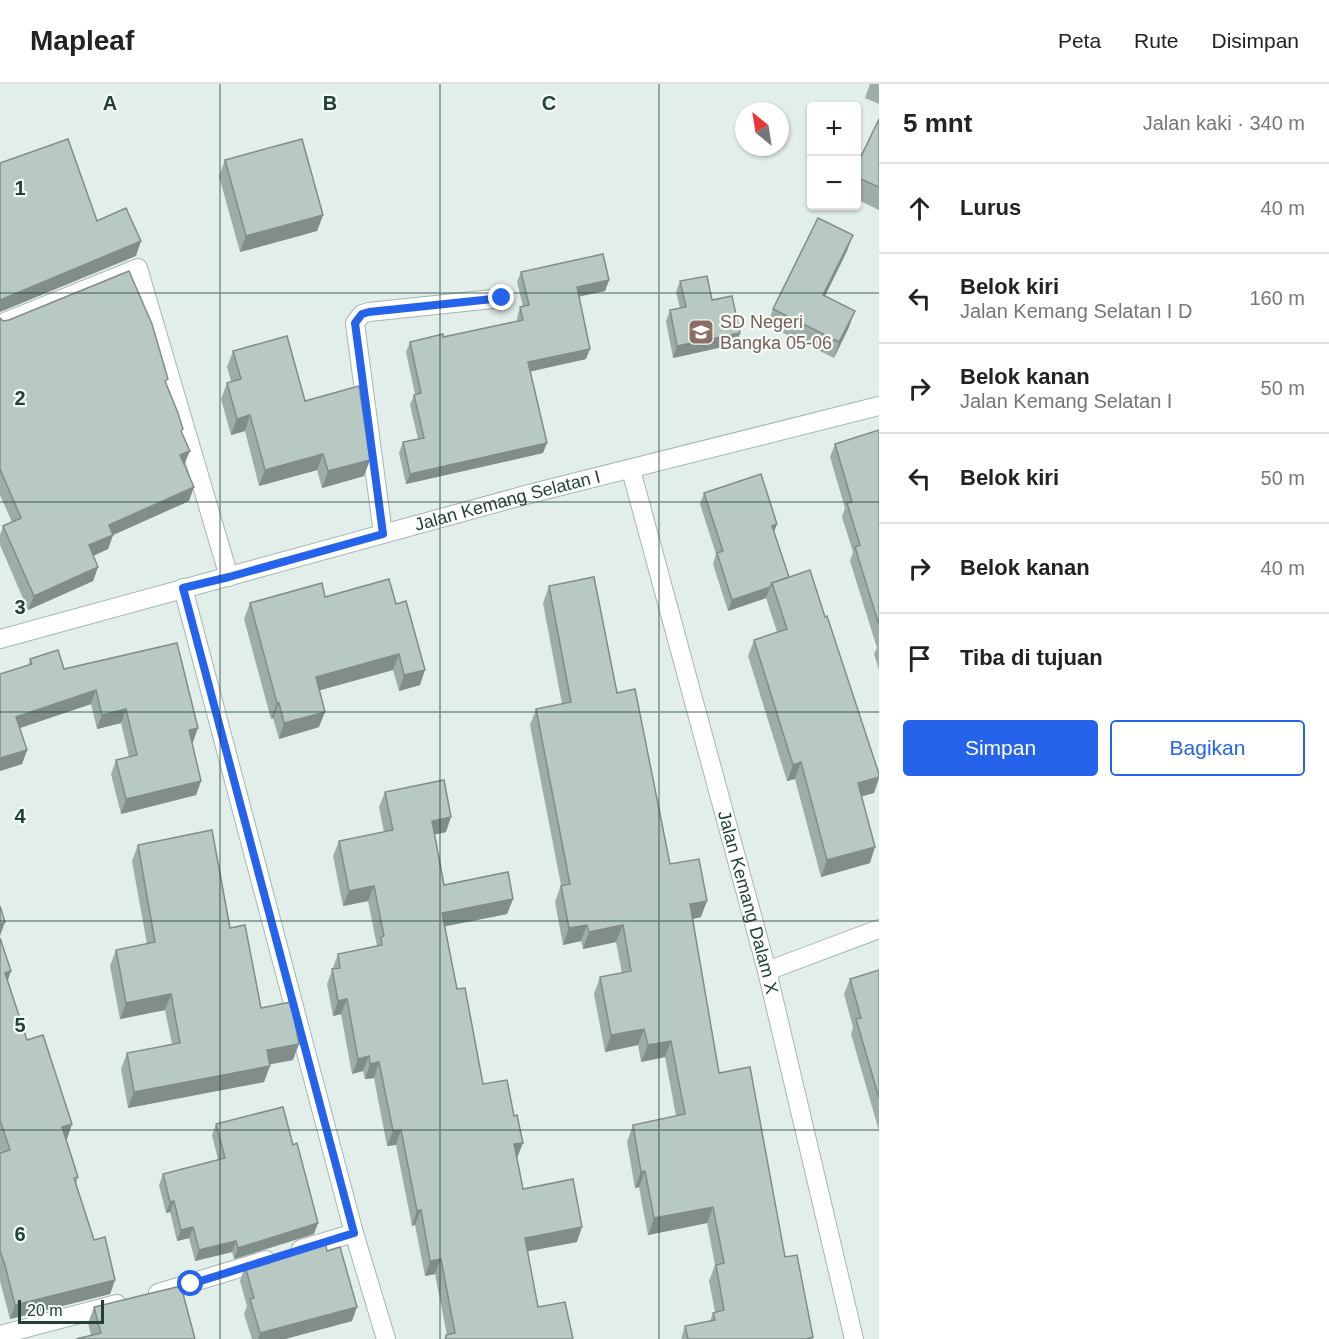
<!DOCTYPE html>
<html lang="id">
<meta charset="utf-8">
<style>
:root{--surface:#fff;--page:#f2f2f2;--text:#222;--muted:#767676;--line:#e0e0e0;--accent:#2563eb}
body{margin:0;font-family:Arial,sans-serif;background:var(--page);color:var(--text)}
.controls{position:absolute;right:18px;top:18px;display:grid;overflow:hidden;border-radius:6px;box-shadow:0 2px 4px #0004}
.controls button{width:54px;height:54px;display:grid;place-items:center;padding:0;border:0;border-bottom:2px solid var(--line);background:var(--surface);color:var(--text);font:30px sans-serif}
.compass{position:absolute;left:735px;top:18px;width:54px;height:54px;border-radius:50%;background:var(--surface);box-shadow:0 2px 4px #0004;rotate:330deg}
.scale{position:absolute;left:18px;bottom:15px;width:86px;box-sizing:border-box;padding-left:6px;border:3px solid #20413a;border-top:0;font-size:16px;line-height:21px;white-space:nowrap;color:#20413a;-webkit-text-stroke:4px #f3faf7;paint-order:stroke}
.stop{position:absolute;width:18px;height:18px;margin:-14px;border:4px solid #2563eb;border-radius:50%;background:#fff}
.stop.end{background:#2563eb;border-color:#fff;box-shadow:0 2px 6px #0008}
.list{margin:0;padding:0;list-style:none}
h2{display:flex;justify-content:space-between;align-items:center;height:78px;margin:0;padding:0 24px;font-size:26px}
h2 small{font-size:20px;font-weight:400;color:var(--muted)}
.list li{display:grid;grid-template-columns:39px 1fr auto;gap:18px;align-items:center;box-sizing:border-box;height:90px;padding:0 24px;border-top:2px solid var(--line)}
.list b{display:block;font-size:22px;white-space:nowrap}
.list p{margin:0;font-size:20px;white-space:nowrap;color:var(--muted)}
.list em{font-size:20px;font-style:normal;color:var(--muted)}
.actions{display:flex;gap:12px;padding:18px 24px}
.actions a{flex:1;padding:14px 0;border:2px solid var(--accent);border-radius:6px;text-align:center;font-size:21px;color:var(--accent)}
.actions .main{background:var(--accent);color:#fff}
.icon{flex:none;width:33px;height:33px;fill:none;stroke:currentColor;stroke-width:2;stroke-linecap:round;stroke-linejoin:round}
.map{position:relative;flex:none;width:879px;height:1255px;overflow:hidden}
header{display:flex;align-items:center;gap:36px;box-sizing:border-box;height:84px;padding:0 30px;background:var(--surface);border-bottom:2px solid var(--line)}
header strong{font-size:28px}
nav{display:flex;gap:33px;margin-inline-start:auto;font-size:21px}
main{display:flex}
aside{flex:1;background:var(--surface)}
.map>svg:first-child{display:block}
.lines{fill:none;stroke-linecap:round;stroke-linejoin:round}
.minor-casing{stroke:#a4b7b1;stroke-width:20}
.minor{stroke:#fff;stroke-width:18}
.wall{fill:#9dada7}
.shaded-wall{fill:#808d88}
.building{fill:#b7c9c2;stroke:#808d88;stroke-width:1.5}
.route{stroke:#2563eb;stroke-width:8}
.grid{fill:none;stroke:#20413a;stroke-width:1.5;stroke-opacity:0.55}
.labels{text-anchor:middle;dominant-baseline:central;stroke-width:4.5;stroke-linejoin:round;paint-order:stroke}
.education-label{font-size:18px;fill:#785e54;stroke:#f3faf7;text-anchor:start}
.street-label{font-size:18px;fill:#20413a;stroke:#f3faf7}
.grid-label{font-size:20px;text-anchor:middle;font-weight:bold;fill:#20413a;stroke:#f3faf7;stroke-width:4.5;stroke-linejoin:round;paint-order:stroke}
</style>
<header>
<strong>Mapleaf</strong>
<nav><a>Peta</a><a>Rute</a><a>Disimpan</a></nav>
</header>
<main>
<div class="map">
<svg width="879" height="1255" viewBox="0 0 879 1255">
<rect width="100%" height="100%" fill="#e2eee9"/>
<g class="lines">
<!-- minor casing -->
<g class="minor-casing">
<g id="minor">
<path d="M0,240L138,184L229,493"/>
<path id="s1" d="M631,386L767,887L854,1255"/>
<path d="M383,450L355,239L362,230L369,228L502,214"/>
<path d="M183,504L354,1149L386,1255"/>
<path id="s2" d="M0,555L529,410L879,322"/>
<path d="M767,887L879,845"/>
<path d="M301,1165L354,1149"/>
<path d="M158,1209L266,1176"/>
<path d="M0,1251L117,1220"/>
</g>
</g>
<!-- minor -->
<use href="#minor" class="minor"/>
</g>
<!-- wall -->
<g class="wall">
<path d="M870,0H879V20L865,14Z"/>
<path d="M879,35V126L856,115V83Z"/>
<path d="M225,76L323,131L317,147L240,168L219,92Z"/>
<path d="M847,167L825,212L849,243L834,274L767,241L773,225Z"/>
<path d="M521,188L609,196L605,207L579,212L586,275L530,287L543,369L406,400L399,369L403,358L418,355L410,321L414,311L415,310L406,268L410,258L443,253L517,237V234L520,223H523L517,198Z"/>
<path d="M680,197L712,216L740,249L736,260L673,274L666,237L670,226L680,224L676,208Z"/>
<path d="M0,234L3,237L166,300L182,349L184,381L189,417L113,451L108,465L93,472L98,483L93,497L28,526L0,461V451L3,442L12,438L0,411Z"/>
<path d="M233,267L305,317L364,392L322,404L317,386L259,402L245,347L231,351L221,315L227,299L231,297L227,283Z"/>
<path d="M879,346V586L874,570L877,564L850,477L853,468L842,433L845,424L830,373L835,360Z"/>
<path d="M704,409L774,449L789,493L879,690V695L874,709L862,712L870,779L821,793L795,695L787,697L748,572L754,556L777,548L766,514L728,527L713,480L716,470L700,420Z"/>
<path d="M389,495L420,601L399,607L393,586L319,606V643L279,655L273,634L271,635L244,535L250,519L325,513Z"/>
<path d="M549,502L617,609L670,780L701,833L692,835L719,989L813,1255H681L685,1242L710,1237L713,1229L715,1228L709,1197L715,1181L707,1139L648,1151L639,1103L635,1104L627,1058L633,1041L676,1032L665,973L641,978L638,961L605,968L594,910L600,893L622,889L616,858L583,865L581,857L563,861L555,818L561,801L530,641L536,625L562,620L543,519Z"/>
<path d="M30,575L64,585L193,658L192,659L201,697L196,711L121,730L111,690L116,676L129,673L121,639L97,645L91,620L20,644L27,666L22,680L0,687Z"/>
<path d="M385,708L446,748L434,751L444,801L513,815L507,830L445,842L457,905L483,1000L517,1074L523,1105L577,1158L527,1167L538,1223L573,1255H444L446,1251H447L435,1190L425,1192L415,1141L412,1142L396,1061L387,1062L374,994L365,995L363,987L352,990L341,930L333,932L327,900L338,870L377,862L368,817L343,822L333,772L339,757L384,748L379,723Z"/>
<path d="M138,761L230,844L261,924L293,976L270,980L264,998L128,1024L121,985L127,969L172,960L165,926L120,935L110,882L116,866L147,860L132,777Z"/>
<path d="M0,854L11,887L7,897L27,956L72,1040L66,1055L78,1093L76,1100L94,1156L115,1196L110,1210L10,1235L0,1197V1069H1L0,1066Z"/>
<path d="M879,886V1047L851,950L853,943L844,910L850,895Z"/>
<path d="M216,1040L314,1150L234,1175L232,1168L195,1177L189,1154L177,1157L170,1128L166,1129L159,1101L163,1090L218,1076L212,1051Z"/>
<path d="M327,1167L352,1237L285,1255H252L244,1230L247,1222L240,1197L245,1182Z"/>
<path d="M94,1223L195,1255L91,1251L88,1239Z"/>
</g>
<!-- shaded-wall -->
<g class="shaded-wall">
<path d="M323,131L317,147L240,168L246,152Z"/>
<path d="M853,151L847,167L817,228L823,211Z"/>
<path d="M141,157L136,172L0,228V216L1,215Z"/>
<path d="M609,196L605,207L573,214L577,203Z"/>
<path d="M855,227L849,243L834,274L839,258Z"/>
<path d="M740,249L736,260L673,274L677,262Z"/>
<path d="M590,265L586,275L524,289L528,278Z"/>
<path d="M250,331L245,347L231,351L237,335Z"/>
<path d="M547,359L543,369L406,400L410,390Z"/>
<path d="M190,367L184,381L180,371Z"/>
<path d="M323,370L317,386L259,402L265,386Z"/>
<path d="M370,376L364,392L322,404L328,387Z"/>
<path d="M194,403L189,417L113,451L108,465L84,476L89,461L109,441Z"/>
<path d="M777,440L773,451L772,442Z"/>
<path d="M98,483L93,497L28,526L34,512Z"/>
<path d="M770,503L766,514L728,527L732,516Z"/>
<path d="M399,570L393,586L310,609L316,593Z"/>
<path d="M425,586L420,601L399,607L404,591Z"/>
<path d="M96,606L91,620L11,647L16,633Z"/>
<path d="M277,619H279L273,634L271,635Z"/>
<path d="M126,625L121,639L97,645L102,631Z"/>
<path d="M325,628L319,643L279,655L284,639Z"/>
<path d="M198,644L193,658L183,661L189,646Z"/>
<path d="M27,666L22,680L0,687V674Z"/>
<path d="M801,678L795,695L787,697L793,681Z"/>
<path d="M879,693L874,709L852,715L858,699Z"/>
<path d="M201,697L196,711L121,730L126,715Z"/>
<path d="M451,733L446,748L426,752L432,737Z"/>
<path d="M875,763L870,779L821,793L827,776Z"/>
<path d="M374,802L368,817L343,822L349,807Z"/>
<path d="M513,815L507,830L437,844L442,829Z"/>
<path d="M707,817L701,833L684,837L690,820Z"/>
<path d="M5,838L0,852V840Z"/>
<path d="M587,841L581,857L563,861L569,844Z"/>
<path d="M623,841L616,858L583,865L589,848Z"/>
<path d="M11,887L6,901L5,889Z"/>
<path d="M171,910L165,926L120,935L126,919Z"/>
<path d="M347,915L341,930L333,932L338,917Z"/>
<path d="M644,945L638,961L605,968L611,951Z"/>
<path d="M671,957L665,973L641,978L648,961Z"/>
<path d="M299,960L293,976L261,982L267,966Z"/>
<path d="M369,972L363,987L352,990L358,975Z"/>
<path d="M379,978L374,994L365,995L370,980Z"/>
<path d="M270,982L264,998L128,1024L134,1008Z"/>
<path d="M72,1040L67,1055L57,1058L62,1043Z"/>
<path d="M401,1046L396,1061L387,1062L393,1047Z"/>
<path d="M523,1059L517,1074L514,1060Z"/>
<path d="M645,1087L639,1103L635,1104L641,1088Z"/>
<path d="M174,1117L170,1128L166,1129L170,1118Z"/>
<path d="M713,1123L707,1139L648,1151L654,1134Z"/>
<path d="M421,1126L415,1141L412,1142L417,1127Z"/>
<path d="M318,1139L314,1150L234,1175L238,1164Z"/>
<path d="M193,1143L189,1154L177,1157L181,1146Z"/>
<path d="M582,1143L577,1158L519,1169L525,1154Z"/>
<path d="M236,1157L232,1168L195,1177L199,1166Z"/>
<path d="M441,1175L435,1190L425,1192L430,1177Z"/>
<path d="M115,1196L110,1210L10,1235L15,1221Z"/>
<path d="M357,1223L352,1237L285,1255H258L260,1249Z"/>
</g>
<!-- building -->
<g class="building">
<path d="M879,35V103L856,93V83Z"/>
<path d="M68,55L97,137L126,124L141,157L0,216V79Z"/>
<path d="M302,55L323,131L246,152L225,76Z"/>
<path d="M818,134L853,151L823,211L855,227L839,258L773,225Z"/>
<path d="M603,170L609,196L577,203L590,265L528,278L547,359L410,390L403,358L424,354L414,311L421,309L410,258L443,250V253L523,236L520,223L529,221L521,188Z"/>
<path d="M129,187L152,240L168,295L165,297L178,329L183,345L181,347L190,367L180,371L194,403L109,441L113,451L89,461L98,483L34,512L3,442L21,434L0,385V234L3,237L9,236Z"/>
<path d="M707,192L712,216L732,212L740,249L677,262L670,226L686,223L680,197Z"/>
<path d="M287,252L305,317L359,302L370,376L328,387L323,370L265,386L250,331L237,335L227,299L241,295L233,267Z"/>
<path d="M879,346V541L855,463L860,461L847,419L852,418L835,360Z"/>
<path d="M761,390L777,440L772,442L789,493L772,499L770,503L732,516L717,469L723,467L704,409Z"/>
<path d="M810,486L825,533L827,532L879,690V693L858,699L875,763L827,776L801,678L793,681L754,556L787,545L772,499Z"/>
<path d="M594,493L617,609L635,605L670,780L699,775L707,817L690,820L719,989L750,983L785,1173L797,1171L813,1253L806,1255H688L685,1242L715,1236L713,1229L724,1226L716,1181L724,1179L713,1123L654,1134L645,1087L641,1088L633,1041L685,1030L671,957L648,961L644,945L611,951L600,893L631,887L623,841L589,848L587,841L569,844L561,802L570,800L536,625L571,618L549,502Z"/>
<path d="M389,495L396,520L406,517L425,586L404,591L399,570L316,593L325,628L284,639L279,619H277L250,519L322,499L325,513Z"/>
<path d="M177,559L198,644L189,646L201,697L126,715L116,676L137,671L126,625L102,631L96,606L16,633L27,666L0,674V590L32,580L30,575L58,566L64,585Z"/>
<path d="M444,696L451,733L432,737L444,801L508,788L513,815L442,829L457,905L465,904L483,1000L507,996L514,1032L517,1031L523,1059L514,1060L523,1105L573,1095L582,1143L525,1154L538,1223L565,1218L573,1255H446V1251L455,1249L441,1175L430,1177L421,1126L417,1127L401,1046L393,1047L379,978L370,980L369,972L358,975L347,915L338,917L332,885L340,884L338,870L382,861L381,853L384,852L374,802L349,807L339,757L393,746L385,708Z"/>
<path d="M212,746L230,844L245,841L261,924L291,918L299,960L267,966L270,982L134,1008L127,969L180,959L171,910L126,919L116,866L155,858L138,761Z"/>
<path d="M0,822L5,838L0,840Z"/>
<path d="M0,854L11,887L5,889L27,956L43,951L72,1040L62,1043L78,1093L74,1094L94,1156L105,1153L115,1196L15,1221L5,1181L0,1167V1069L10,1066L0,1036Z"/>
<path d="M879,886V1014L856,935L861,934L850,895Z"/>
<path d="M283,1023L293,1061L297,1059L318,1139L238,1164L236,1157L199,1166L193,1143L181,1146L174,1117L170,1118L163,1090L225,1074L216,1040Z"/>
<path d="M325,1157L327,1167L340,1163L357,1223L260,1249L250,1215L254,1214L245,1182Z"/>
<path d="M181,1202L195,1255H76L101,1249L94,1223Z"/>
</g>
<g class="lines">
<!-- route -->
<path class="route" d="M191,1200L354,1149L183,504L229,493L383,450L355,239L362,230L369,228L502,214"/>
</g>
<!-- grid -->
<path class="grid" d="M220,0V1255M440,0V1255M659,0V1255M0,209H879M0,418H879M0,628H879M0,837H879M0,1046H879"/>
<!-- icons -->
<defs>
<g id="school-square" transform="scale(1.35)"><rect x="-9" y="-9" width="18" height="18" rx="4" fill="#8d6e63" stroke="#f3faf7"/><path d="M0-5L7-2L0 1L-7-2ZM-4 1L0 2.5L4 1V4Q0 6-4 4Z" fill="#fff"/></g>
</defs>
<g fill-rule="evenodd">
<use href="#school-square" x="701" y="248"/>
</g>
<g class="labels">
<!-- education labels -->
<g class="education-label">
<text x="720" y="238">SD Negeri<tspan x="720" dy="21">Bangka 05-06</tspan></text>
</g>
<!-- street labels -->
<g class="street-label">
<text stroke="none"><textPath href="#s2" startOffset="526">Jalan Kemang Selatan I</textPath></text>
<text stroke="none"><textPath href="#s1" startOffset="448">Jalan Kemang Dalam X</textPath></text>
</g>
</g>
<g class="grid-label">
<text x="110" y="26">A</text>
<text x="330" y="26">B</text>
<text x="549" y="26">C</text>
<text x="20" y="111">1</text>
<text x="20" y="321">2</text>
<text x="20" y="530">3</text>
<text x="20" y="739">4</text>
<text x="20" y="948">5</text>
<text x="20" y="1157">6</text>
</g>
</svg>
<div class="controls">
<button>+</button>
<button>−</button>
</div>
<svg class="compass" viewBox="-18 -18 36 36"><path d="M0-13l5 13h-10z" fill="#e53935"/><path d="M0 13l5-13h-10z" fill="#767676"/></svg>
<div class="scale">20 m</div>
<div class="stop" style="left:191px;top:1200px"></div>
<div class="stop end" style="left:502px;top:214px"></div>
</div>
<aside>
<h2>5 mnt<small>Jalan kaki · 340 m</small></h2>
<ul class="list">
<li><svg class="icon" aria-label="ahead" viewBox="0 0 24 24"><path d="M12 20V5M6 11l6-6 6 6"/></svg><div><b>Lurus</b></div><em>40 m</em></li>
<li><svg class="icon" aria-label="left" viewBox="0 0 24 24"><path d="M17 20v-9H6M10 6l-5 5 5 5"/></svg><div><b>Belok kiri</b><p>Jalan Kemang Selatan I D</p></div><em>160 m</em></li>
<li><svg class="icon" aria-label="right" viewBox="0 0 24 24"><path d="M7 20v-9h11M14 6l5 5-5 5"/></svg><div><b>Belok kanan</b><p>Jalan Kemang Selatan I</p></div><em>50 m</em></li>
<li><svg class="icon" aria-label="left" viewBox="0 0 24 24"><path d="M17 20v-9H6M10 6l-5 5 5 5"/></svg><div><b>Belok kiri</b></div><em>50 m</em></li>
<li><svg class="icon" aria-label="right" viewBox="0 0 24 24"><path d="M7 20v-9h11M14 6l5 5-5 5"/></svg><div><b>Belok kanan</b></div><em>40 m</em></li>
<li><svg class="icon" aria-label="arrive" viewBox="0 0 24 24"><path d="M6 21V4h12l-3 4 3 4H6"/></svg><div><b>Tiba di tujuan</b></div></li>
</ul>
<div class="actions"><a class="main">Simpan</a><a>Bagikan</a></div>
</aside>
</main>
